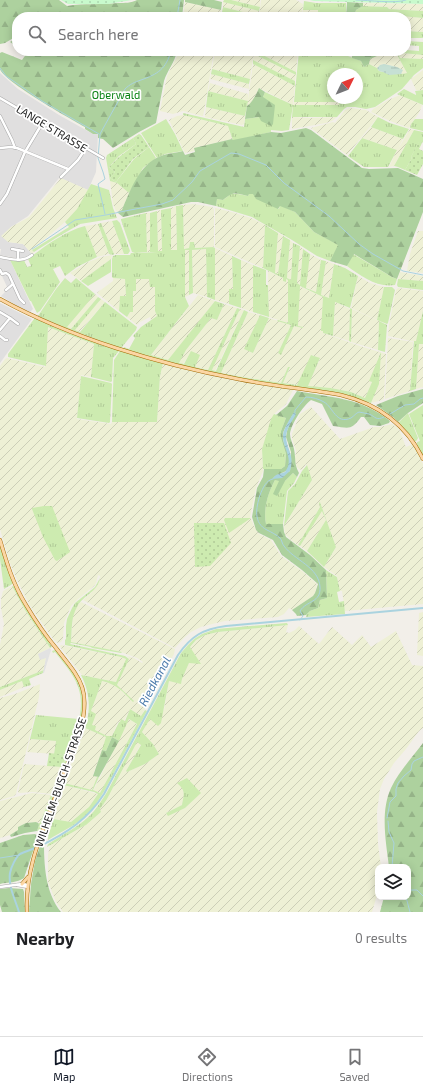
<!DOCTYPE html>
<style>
:root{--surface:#fff;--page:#f2f2f2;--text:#202124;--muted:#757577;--line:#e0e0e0;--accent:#111827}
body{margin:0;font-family:"Exo 2",sans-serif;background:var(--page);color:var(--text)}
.controls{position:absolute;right:12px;bottom:12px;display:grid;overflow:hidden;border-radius:8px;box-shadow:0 2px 10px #0003}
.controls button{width:36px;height:36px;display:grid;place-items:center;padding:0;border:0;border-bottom:1px solid var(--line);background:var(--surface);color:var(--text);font:20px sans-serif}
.compass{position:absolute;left:327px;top:68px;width:36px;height:36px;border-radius:50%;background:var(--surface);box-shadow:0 2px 10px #0003;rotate:47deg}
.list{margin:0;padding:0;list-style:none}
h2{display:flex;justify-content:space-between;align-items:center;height:52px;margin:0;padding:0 16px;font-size:17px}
h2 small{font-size:13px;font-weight:400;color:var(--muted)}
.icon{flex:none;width:22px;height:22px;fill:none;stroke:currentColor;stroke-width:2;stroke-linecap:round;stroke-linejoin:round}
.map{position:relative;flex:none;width:423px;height:912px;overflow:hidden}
.search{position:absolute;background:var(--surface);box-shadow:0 2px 10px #0003;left:12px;right:12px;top:12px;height:44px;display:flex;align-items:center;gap:10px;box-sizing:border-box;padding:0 14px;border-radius:16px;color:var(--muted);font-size:15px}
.sheet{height:124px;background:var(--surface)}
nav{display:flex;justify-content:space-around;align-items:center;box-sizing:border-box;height:56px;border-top:1px solid var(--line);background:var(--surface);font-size:11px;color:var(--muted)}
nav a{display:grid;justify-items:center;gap:2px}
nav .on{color:var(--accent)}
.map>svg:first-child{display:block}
.residential{fill:#e0dfdf}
.farmland{fill:url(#farmland-furrows);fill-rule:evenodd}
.grass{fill:url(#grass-tufts);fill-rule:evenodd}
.forest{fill:url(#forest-firs);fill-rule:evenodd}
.wetland{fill:url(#wetland-marsh)}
.park{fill:url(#park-dots)}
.garden{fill:url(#garden-dots)}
.parking{fill:#e2e2e2}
.water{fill:url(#water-waves)}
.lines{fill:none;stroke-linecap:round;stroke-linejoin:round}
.stream{stroke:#aad3df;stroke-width:1}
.canal{stroke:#aad3df;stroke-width:2}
.minor-casing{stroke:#a9a9a9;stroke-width:3.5}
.major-casing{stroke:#a06b00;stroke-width:4}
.minor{stroke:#fff;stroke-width:2.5}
.major{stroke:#fcd6a4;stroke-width:3}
.labels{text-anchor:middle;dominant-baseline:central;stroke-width:3.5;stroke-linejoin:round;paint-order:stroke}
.park-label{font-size:11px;fill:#0c8416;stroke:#fff}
.street-label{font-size:11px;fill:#222;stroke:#fff}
.water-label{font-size:12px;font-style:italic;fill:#4a7aab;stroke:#fff}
</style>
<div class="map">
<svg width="423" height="912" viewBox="0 0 423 912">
<defs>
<pattern id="farmland-furrows" width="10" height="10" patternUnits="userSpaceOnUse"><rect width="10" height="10" fill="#eef0d5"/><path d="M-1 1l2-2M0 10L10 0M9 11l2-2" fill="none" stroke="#ccceb7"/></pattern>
<pattern id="grass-tufts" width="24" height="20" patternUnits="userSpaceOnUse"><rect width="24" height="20" fill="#cdebb0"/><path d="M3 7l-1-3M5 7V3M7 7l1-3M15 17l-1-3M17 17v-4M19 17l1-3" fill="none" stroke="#b0c997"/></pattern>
<pattern id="forest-firs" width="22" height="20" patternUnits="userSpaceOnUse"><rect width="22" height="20" fill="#add19e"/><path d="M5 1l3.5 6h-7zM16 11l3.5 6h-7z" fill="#95b388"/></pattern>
<pattern id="wetland-marsh" width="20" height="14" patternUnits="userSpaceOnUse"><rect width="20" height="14" fill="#c6e0d4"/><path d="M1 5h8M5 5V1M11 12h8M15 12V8" fill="none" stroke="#aac0b6"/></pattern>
<pattern id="park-dots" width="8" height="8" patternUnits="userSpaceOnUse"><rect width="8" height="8" fill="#c8facc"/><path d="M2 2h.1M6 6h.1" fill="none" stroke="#acd6af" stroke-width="1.8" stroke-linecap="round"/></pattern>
<pattern id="garden-dots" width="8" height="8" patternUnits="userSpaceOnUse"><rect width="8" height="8" fill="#cdebb0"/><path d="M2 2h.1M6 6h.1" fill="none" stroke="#b0c997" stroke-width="1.8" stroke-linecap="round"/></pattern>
<pattern id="water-waves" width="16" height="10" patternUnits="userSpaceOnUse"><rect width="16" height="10" fill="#aad3df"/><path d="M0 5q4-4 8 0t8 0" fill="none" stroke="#92b5bf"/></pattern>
</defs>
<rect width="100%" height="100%" fill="#f2efe9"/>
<!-- residential -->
<g class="residential">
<path d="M0,73L18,89L59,115L93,134H98L96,172L88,190L59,178L28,216L11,227L8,242L23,244L32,254L27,258L22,259L0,255L1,249H0Z"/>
<path d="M0,258L10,260L33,309L30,312L14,304L1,296L8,289L2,276H3L0,268Z"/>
<path d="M0,303L32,319L0,363Z"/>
</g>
<!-- farmland -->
<g class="farmland">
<path d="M231,0H260V7Z"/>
<path d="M261,0H296L303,4L302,17H259Z"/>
<path d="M185,2L221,10L220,17H183Z"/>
<path d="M223,2L259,11V16L223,7Z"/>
<path d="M363,3L423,4V11L389,9L387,7L363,6Z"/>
<path d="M303,10H318V17H346H303Z"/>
<path d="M389,15L423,18V32L406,31V17H389Z"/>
<path d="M178,51H214L205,106L203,116H202L183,111L173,114L160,111L167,76L177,56Z"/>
<path d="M215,51H254L250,79L212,69Z"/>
<path d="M257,51H298L296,72L257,52Z"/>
<path d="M379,51H386L388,52L395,51L407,73L401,74L402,73L397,67L384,64L380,65L377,68L369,64V59Z"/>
<path d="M397,51H402L403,53L423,55V59L400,58Z"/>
<path d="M254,54L296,75L295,81L253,60Z"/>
<path d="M253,64L295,86L293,105L259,88L253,100L249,105L247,106Z"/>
<path d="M423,70V90H416L411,79Z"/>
<path d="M211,74L249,84V89L210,79Z"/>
<path d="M210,83L248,94V101L208,91Z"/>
<path d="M400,95L422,105L419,113L411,124L409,128L390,121L371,112L373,109L388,100Z"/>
<path d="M294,102H339V105H293Z"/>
<path d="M206,107L245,116L244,124L242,125L205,117Z"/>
<path d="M350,108L366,110L378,117L347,155L311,128L333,122L335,123L345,110Z"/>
<path d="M183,115L228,126L232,139L194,148V151L185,153L169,120L177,116Z"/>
<path d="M292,117L310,118L337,117L332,121L326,123L292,129Z"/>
<path d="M371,127L403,139L398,149L410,129L414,130L394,166L389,167L397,150L362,138Z"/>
<path d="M61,178L88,190L77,209L65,222L32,250L34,252L32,254L23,244L8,242L1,236L11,227L29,217Z"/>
<path d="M110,181L117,183L129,193L122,210L116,211L113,204Z"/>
<path d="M193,204L212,207L214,209V246L213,247L195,248L194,242H190L189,248L184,249L183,205Z"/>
<path d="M176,206L177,250H171V208Z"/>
<path d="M215,208H216L235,213L251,218L265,225L263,268L215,247Z"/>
<path d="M161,210L162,251H158L157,211Z"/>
<path d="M146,213H150V252H147Z"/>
<path d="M112,221L124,254H114L101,223Z"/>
<path d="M98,224L109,254L97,257L85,226Z"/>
<path d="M418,231H423V273L407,271L410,254Z"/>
<path d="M278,233L283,236L278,275L275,273Z"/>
<path d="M290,240L293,243L291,280L287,278Z"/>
<path d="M300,246L303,249L300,285L297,283Z"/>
<path d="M215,248L232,256L233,289H229V304L215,300Z"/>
<path d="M206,249L207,297L193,293L192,250Z"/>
<path d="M184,250H189V295L185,297Z"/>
<path d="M310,254L321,260L316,292L305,287Z"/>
<path d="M112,255L111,259L81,281L70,273L88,262L101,257Z"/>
<path d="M241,260L253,265V312L241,308Z"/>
<path d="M326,261L334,264L329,298L321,295Z"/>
<path d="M268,271L283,278V281L286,282V279L288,280V323L269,317Z"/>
<path d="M400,272L423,276V281L398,279Z"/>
<path d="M358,276L370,283L384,287L377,320L351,308Z"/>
<path d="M113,278L125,279L126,296H120L119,311L97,293L98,292L113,281Z"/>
<path d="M136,279H149L155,287V311L157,316L151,320L150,317L140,322L137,325L127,317L130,312H133V291Z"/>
<path d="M299,286L323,297L322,331H323V333L360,346L386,354L384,399L382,400L371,403L379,384L380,354L370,381L372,382L365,398L351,392L331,388L307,387L320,359L312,355L298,385L283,383L290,368L288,367L281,383L242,377L221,373L248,312L260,315L245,349L253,353L269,318L291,325L278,353L281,354L294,326L303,328L298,326Z"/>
<path d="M398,288L423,291V311L416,342L388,336L389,325L396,290Z"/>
<path d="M95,294L98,297L71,329L66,327Z"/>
<path d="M198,295L215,301L168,361L151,355Z"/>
<path d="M101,299L105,302L79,332L74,330Z"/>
<path d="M335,302L350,309L349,341L333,336Z"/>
<path d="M224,304L237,308L208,370L195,367L192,351L183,364L178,363L186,350L211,318L217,320Z"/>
<path d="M240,309L244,310L215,371L212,370Z"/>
<path d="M352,309L379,321L378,350L351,342Z"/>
<path d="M48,326L94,344L91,377L81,375L77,419L111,424L112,422L157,421L160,376L163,363L206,375L242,382L293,390L286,404L274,414L262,449L263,471L256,488L250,517L256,530L259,534L271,540L281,556L302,571L317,584L315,593L313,596L292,610L289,608L284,614L278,617L225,621L212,624L201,627L191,632L184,638L175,648L83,600L91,593L100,580V576L98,575L96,583L94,586L77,600L71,606L64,623L63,639L61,642L58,643L54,640L30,606L18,582L10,563L0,529V366L5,359L7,358L45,367Z"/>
<path d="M388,338L413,342L410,391L385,399Z"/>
<path d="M419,343L423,344V387L416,389Z"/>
<path d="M311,407L340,439L374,427H380L392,424L399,429L406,447L413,444L417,451L423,464V604L345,611L342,591H340L337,576L324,567L336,547L320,502V507L298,545L291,540L285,534L284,526L312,480L306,464L302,470L299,469L297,467L295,459L296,451L292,438V434L300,414Z"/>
<path d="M322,510L326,520L307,551L300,546Z"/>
<path d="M12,586L25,610L50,648L38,654L46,658L44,670L0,687V645L4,624L1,608V599L3,591Z"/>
<path d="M81,602L175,649L174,654L162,675L164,676L141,716L130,709L124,721L118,722L112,736H107L94,730L92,725L91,711L102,681L116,685L133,702L117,685L129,658L127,656L134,658L142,663L143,662L137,658L121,652L71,642L73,615L77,606Z"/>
<path d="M423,612V656L417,655L419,613Z"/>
<path d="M288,625L286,632L289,633L295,630L299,626L319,644L332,627L352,645L362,635L371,647L396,631L412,665L423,666V728L419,731L406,749L394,763L384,779L380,789L377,812L378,844L381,867H378V892L372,912H63L56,902L48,882V855L50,845L80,828L86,825L101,812L100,809L107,799L137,741L141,744L126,771L127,772L145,764L159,754L153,744L142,732L150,719L164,710L169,681L181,683L182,679L189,663L190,647L196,640L205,635L218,632ZM187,779L200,793L185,808L168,815L166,813L182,805L184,794L182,788Z"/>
<path d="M61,645L121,657L126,659L116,682L82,675L61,648L60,646Z"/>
<path d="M22,681L24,687L0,697V690Z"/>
<path d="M40,684L39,697L16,794L14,796L0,800V698L15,694Z"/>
<path d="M129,719L137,724L100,793L93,791Z"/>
<path d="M85,728L107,737L93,775L97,777L92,790L64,783Z"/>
<path d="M30,739L56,741L54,754L27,752Z"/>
<path d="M24,764L62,767L52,794L32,792L19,793L18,792Z"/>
<path d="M63,785L98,794L89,807L71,822L53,819L56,807Z"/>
<path d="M32,793L51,795L40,823L36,822L26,823L18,827L19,830L10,835L0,838V801Z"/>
</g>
<!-- grass -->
<g class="grass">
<path d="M224,0H231L260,7L259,11L223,2Z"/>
<path d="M304,1L316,3H346V17H318V10H303Z"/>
<path d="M363,6L387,7L389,9L423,11V18L389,15V17H354L356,10Z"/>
<path d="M223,7L259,16L258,17H240L222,12Z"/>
<path d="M406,31L423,32V38H406Z"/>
<path d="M406,41L423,42V55L402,53V51H406V50L419,51V46L406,45Z"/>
<path d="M255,51H257V52L296,72V75L254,54Z"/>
<path d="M299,51H344L348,56L361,61L364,67L369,64L377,68L379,71C388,73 398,75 407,73L395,51H397L400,58L423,59V68L414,75L402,89L375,107L366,109L355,107H347L344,109L337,117H292L293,105H339V102H294ZM333,74H357V98H333Z"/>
<path d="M253,60L295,81V86L253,64Z"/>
<path d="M212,69L250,79L249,84L211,74Z"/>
<path d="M404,89L416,95V94L415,91L423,90V105L397,94Z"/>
<path d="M208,91L248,101L245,116L206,107Z"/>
<path d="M265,92L293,105L289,130L282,131L271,130V132L233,141L228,126L183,115V113L244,127L245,119L259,117L263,97Z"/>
<path d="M378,117L390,123L409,129L403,139L371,127Z"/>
<path d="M166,119L175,134L183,151L165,154L157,158L141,133Z"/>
<path d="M415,119H423V131L410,128L411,124Z"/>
<path d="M414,130L423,132V142L422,143L419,142L411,157L412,158L405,170L398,167L394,166Z"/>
<path d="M133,138L136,144L119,156L109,167L115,172L110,178L116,182L134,159L149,147L156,158L143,168L129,193L117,183L110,181L106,158L107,155Z"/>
<path d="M362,138L397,150L388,167H364L348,156Z"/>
<path d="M91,184L109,190L113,208L117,218L80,224L56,238L34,252L32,250L69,227L65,222L77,209Z"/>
<path d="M231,194H238L248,196L249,194H253L279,209L280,205L295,212L314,232L339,245L330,261L317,256L292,240L252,217L216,206L217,199L223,200Z"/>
<path d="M183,205L184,249L189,248L190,242H194L195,248L213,247L215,248V300L207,297L206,249L192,250L193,293L189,295V250H185V297L189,306L151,355L168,360L215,301L224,304L217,320L211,318L186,350L179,363L184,364L191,351L200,355L195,367L208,370L237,308L240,309L212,370L216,371L244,310L248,312L221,373L242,377L281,383L288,367H290L283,383L297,385L311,355L320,358L308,386L331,388L351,392L365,398L372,382L369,381L381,352L379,384L371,403L343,394L260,382L207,372L167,362L123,349L124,347L129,349L135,338L133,336L141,327L157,316L155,311V287H150L149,279H136V291H133V312H130L127,317L119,311L120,296H126L125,279L113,278L112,277V259L113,256L116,255H130L131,253H137L157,252H150V213L157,211L158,251H162L161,210L171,208V250H177L176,206Z"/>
<path d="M146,213L147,252L135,253L132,252L121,220V219Z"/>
<path d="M117,220L120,223L130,251L128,254H124L112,221Z"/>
<path d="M101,223L114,254L113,255L109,254L98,224Z"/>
<path d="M265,225L278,233L275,273L278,274L283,236L290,240L287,278L291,280L293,243L300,246L297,283L300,285L303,249L310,254L306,288L316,292L321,260L326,261L321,295L329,298L334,264L345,268L358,276L350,308L352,309L351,342L349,341L350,308L335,302L333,336L323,333V331H321L323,297L300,286L298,326L303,327V328L294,326L281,355L278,353L291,325L277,321L278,320L288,323V280L286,279V282L283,281V278L263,268Z"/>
<path d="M85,226L97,257L77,267L65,276L60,266L53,269L60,282L40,311L37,313L31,301H30L10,260H24L27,267L31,266L28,259C45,246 65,231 85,226Z"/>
<path d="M353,254L392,277L397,279L395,285C377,288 361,276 347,266Z"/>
<path d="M232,256L241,260V308L229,304V289H233Z"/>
<path d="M111,259V272L88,286L81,281Z"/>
<path d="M253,265L266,270V285H268L269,317L253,312Z"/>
<path d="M65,278L71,283L76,278L95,294L67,327L71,329L98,297L101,299L75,330L80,332L105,302L137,327L136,330L122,347L120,348L66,328L38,316L56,289Z"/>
<path d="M398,279L423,281V290L398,287L397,285Z"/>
<path d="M384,287H392L395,290L388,323L387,324L377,320Z"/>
<path d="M423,311V344H419L416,389L410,391L414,341H416Z"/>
<path d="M260,315L269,318L253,353L244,349Z"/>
<path d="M35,318L118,350L119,351L113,358L112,381L111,382L91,377L94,344L48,327L46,366L8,357V354L34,319Z"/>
<path d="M379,321L387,325L385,352L378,350Z"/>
<path d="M120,351H121L163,363L160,376L157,422H112L114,360Z"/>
<path d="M81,376L111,383L112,384L110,422L109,423L77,418Z"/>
<path d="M423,405V456L417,446V442L420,441L409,414Z"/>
<path d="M408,413L418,438L417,440L416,441H414L398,423Z"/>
<path d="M274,414L286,418L281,431V438L286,454L285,466L281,469H263L262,449L271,419Z"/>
<path d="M307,465L312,480L284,526L288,491L295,484L302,471Z"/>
<path d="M293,473L297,477L294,483L287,491L283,524H266C263,508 268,493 275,480L285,481Z"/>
<path d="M320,502L336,547L324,567L307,551L326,520L322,511L300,546L298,545L320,507L319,503Z"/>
<path d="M44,506H52L70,552L57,561L55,560L43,537L32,509V508Z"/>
<path d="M225,518H251L229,533L224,520Z"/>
<path d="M0,544L7,569L13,583L11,585L4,589L0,559Z"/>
<path d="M326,570L337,577L340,591L337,592L339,602L344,601L345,614L306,617V615L310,611L318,608L320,600L327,598Z"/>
<path d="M100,578C98,592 83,595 77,607C71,617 72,630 71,642L122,652L121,653L92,648L91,647L71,643L70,644L125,656L129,659L117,685L134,701L133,702C122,691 118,685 102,681L91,711L96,714L92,725L96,726L95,730L107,736H112L119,722H120L121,719L125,721L130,709L141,716L145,710L147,711L105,790C99,799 94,809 86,816C74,826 61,832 48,840C48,833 52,826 53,819L71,822L89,807L98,794L94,792L63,785L64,783L92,790L97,777H99L93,790L100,793L137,724L129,719L119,741L112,737L106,751L102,750L106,737L85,728C91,710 90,692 81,675L116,682L126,659L121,657L65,645V640L66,639V626L67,619L72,608L75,603L95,587Z"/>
<path d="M12,586H14L28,611L52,647L50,648L25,610Z"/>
<path d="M287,623L288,625L218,632L205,635L196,640L190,647L201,664L189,663L182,679L181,684L169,681L161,723L158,726L150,719L142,732L153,744L159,754L145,764L127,772L126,771L141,745L137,742L107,799L100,809L101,812L86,825L80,828L47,847L48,844C64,834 82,825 94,811C99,805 103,798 107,792L181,653L188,645L194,639L202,634L216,629Z"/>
<path d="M55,650C70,664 84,685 84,706C84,720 77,734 72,747C66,763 60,778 55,794L53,795L52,794L67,755L54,754L56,741L30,739L36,715L79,719C86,688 73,675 55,652L53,653L52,651Z"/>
<path d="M44,670L43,673L29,679L31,685L24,687L22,681L0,690V687Z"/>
<path d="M187,778L201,793L185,808L168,816L166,813L182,805C184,794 186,791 177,783Z"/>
<path d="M51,795L53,798L40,831H37L39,825L38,823H40Z"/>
<path d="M56,797L58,798C54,809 53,821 48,832L46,833L44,831Z"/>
</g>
<!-- forest -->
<g class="forest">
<path d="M0,0H59L67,6C84,3 101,5 118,3C125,3 131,3 137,0H184L182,17H17V47L10,42L16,38L15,37L5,43L0,44Z"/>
<path d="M185,0H214L222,2L221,10L185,2Z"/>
<path d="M347,2L363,3V6L356,10L354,17H346Z"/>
<path d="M23,51H177C175,62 167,71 164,81L156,123L139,132L113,148L103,139L98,138V134H93L85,129V127C71,119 3,81 0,69C0,64 0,58 0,53L2,52L22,60L27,53Z"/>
<path d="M352,51H378L377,56L370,59L369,64L364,67L361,61L352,58Z"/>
<path d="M259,88L265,92L263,97L275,105L273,124L271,126L261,121L259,117L245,119L247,106C253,102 256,94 259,88Z"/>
<path d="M306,128L311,130L362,168L369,169L398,168L423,179V212L397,279L392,277L354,254L347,266L330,261L338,245L314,232L295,212L280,206L278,209L256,199L253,194H249L248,196C235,193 234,191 223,200L217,199L216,206L198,202H191L123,217L118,213L117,212L122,210C130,191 139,164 161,156C168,153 176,153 183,151L185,155L195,152L194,148L232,139L233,140L271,132L281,133Z"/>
<path d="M423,389V403L408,413L398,422L393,417L376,405L398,396Z"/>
<path d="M297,391C332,398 360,397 390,421L389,423L380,426L370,425L364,417H361C351,431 349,428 333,426L322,404L311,400C303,406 291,424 290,434C290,439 293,444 294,449C296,459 294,464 299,473L297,477L293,473L285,481L277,496L273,494L279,481L275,480C268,493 263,509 266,524H283L284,532L286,537L310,555L326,570L327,598L320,600L318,608L310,611L306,615L297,616L296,614L292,610L313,596L315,593L318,584L302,570L282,555L273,540L259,533L256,530L252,517L257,488L263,477L264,469H281L285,466L286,454L281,438V431L286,418L276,415L287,406ZM293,414L287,431L286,437L291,452L290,471L273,478C277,474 284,473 287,470C296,459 281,445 283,434C284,428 291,419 293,414Z"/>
<path d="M112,737L119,741L99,777L93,776L102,750L106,751Z"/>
<path d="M423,743V912H380L384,897H408V867H389C386,842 380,812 391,788C399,771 412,758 423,743Z"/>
<path d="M36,822L38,823L39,825L37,831L25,833L11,837L10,835L18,830V827L26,823Z"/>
<path d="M35,834L38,836L24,878C17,883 8,882 0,884V843L23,835Z"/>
<path d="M42,840H44C44,865 45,892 61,912H29L31,884L35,861Z"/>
<path d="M9,888L23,889L24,892L25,912H2L0,905V889Z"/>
</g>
<!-- wetland -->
<path class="wetland" d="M384,64L397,67L403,70L401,74L389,75L383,72L379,71L377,68L380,65Z"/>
<!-- park -->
<g class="park">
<path d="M61,0H132L108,4H68Z"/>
<path d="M310,0H423V4L314,1Z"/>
</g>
<!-- garden -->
<g class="garden">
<path d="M139,134L141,135L149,147L133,159L116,182L110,178L115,172L109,167L119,157L136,144L133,138Z"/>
<path d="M419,141L422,143L419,149L423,151V164L417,175L405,170L412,158L411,157Z"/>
<path d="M194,523H224L231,543L210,566L195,567Z"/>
<path d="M49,753L67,755L62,767L47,766Z"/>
</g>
<!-- parking -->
<path class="parking" d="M50,648L51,650L44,673H43L46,658L40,660L38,654Z"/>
<!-- water -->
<path class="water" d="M294,412L296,414C293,420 286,429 286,437C287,450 295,455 290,471L282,478L272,479L276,475L285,472C295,459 282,448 283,435C283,430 291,417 294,412Z"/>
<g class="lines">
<!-- stream -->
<g class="stream">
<path d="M356,0C368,0 396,4 406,0"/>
<path d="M177,17L180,0"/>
<path d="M0,68L6,76L42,101L99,134"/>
<path d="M105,214L98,184L105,179L103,172L98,158L100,134L125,89C130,84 135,82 141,80C158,74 166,69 171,51"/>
<path d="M32,249L75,220L106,215L125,211L162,204L173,200L192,182L200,171L231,153L239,154L266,165L284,183L329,216L359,244L373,254L403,271L423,275"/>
<path d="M295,412V410L306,397C312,397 319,399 324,402C333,407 336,425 351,418C354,416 356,413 359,412C362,413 366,413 369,414C376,417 376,421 384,417"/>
<path d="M390,414L405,405L414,404L420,399L423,398"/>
<path d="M273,479C266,480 263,488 260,495C256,508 253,523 267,530C271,532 277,535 280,538C282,540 282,544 284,546C294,560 319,567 320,587C321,603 307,600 300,611L303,616L300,620"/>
<path d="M387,818L390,802L396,796V789L398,783L404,776L411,770L412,764L414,761L423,757"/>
<path d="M388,821L389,832L394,843L392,867"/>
<path d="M0,858L19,855"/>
<path d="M408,890H417L423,896"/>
<path d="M406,897L410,912"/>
</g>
<!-- canal -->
<path class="canal" d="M19,912C15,899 8,886 10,873C11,867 16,857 20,854C26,851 34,849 40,846C67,833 88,819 104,794L178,655C191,636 203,629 226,626L423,608"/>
<!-- minor casing -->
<g class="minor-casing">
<g id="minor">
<path d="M0,98L103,158"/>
<path d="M0,116L12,140L15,148"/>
<path d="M0,148L11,147L17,148L68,169"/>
<path d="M61,177L78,160L86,148"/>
<path d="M0,204L7,194L25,152L43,122"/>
<path d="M12,249L23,251"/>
<path d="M0,257C12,259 22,263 32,255"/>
<path d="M18,260V250"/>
<path d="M0,270L2,274L6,273L9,275L20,299L24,303"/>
<path d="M6,290L13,284"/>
<path d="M0,312L10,318L0,330"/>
<path d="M10,318L18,324"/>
<path d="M0,336L5,340H7"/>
<path d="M17,885L28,887"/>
<path d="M0,887L22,884L28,885"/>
</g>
</g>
<!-- major casing -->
<g class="major-casing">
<g id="major">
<path d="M0,299C71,338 159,364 238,379C272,386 307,389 341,395C378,404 406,424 423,459"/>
<path d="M0,540C7,564 13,584 26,605C35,620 45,635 56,648C79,678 91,687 81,728C71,755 61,781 51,808C38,842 25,875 27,912"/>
<path d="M22,884L28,877"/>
</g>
</g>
<!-- minor -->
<use href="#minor" class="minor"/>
<!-- major -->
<use href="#major" class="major"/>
</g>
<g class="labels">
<!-- park labels -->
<g class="park-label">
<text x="116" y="94">Oberwald</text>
</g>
<!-- street labels -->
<g class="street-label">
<text transform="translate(52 128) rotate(31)">LANGE STRASSE</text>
<text transform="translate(60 782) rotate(-71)">WILHELM-BUSCH-STRASSE</text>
</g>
<!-- water labels -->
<g class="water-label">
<text transform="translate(154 681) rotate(-62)">Riedkanal</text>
</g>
</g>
</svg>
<div class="controls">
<button><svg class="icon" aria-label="layers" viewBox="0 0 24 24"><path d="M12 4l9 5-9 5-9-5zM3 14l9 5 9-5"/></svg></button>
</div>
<svg class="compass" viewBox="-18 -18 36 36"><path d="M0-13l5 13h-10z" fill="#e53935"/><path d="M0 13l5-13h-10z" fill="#757577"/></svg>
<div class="search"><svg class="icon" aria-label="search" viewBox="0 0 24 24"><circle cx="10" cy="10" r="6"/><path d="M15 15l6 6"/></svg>Search here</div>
</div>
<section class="sheet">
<h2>Nearby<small>0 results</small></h2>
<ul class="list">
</ul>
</section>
<nav>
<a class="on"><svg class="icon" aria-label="map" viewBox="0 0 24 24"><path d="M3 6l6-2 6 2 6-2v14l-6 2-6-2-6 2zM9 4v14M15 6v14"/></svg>Map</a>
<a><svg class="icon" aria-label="directions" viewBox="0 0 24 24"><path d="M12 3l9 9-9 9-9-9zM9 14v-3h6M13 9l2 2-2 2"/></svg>Directions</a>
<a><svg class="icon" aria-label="saved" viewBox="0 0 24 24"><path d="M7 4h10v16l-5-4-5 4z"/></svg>Saved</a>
</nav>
